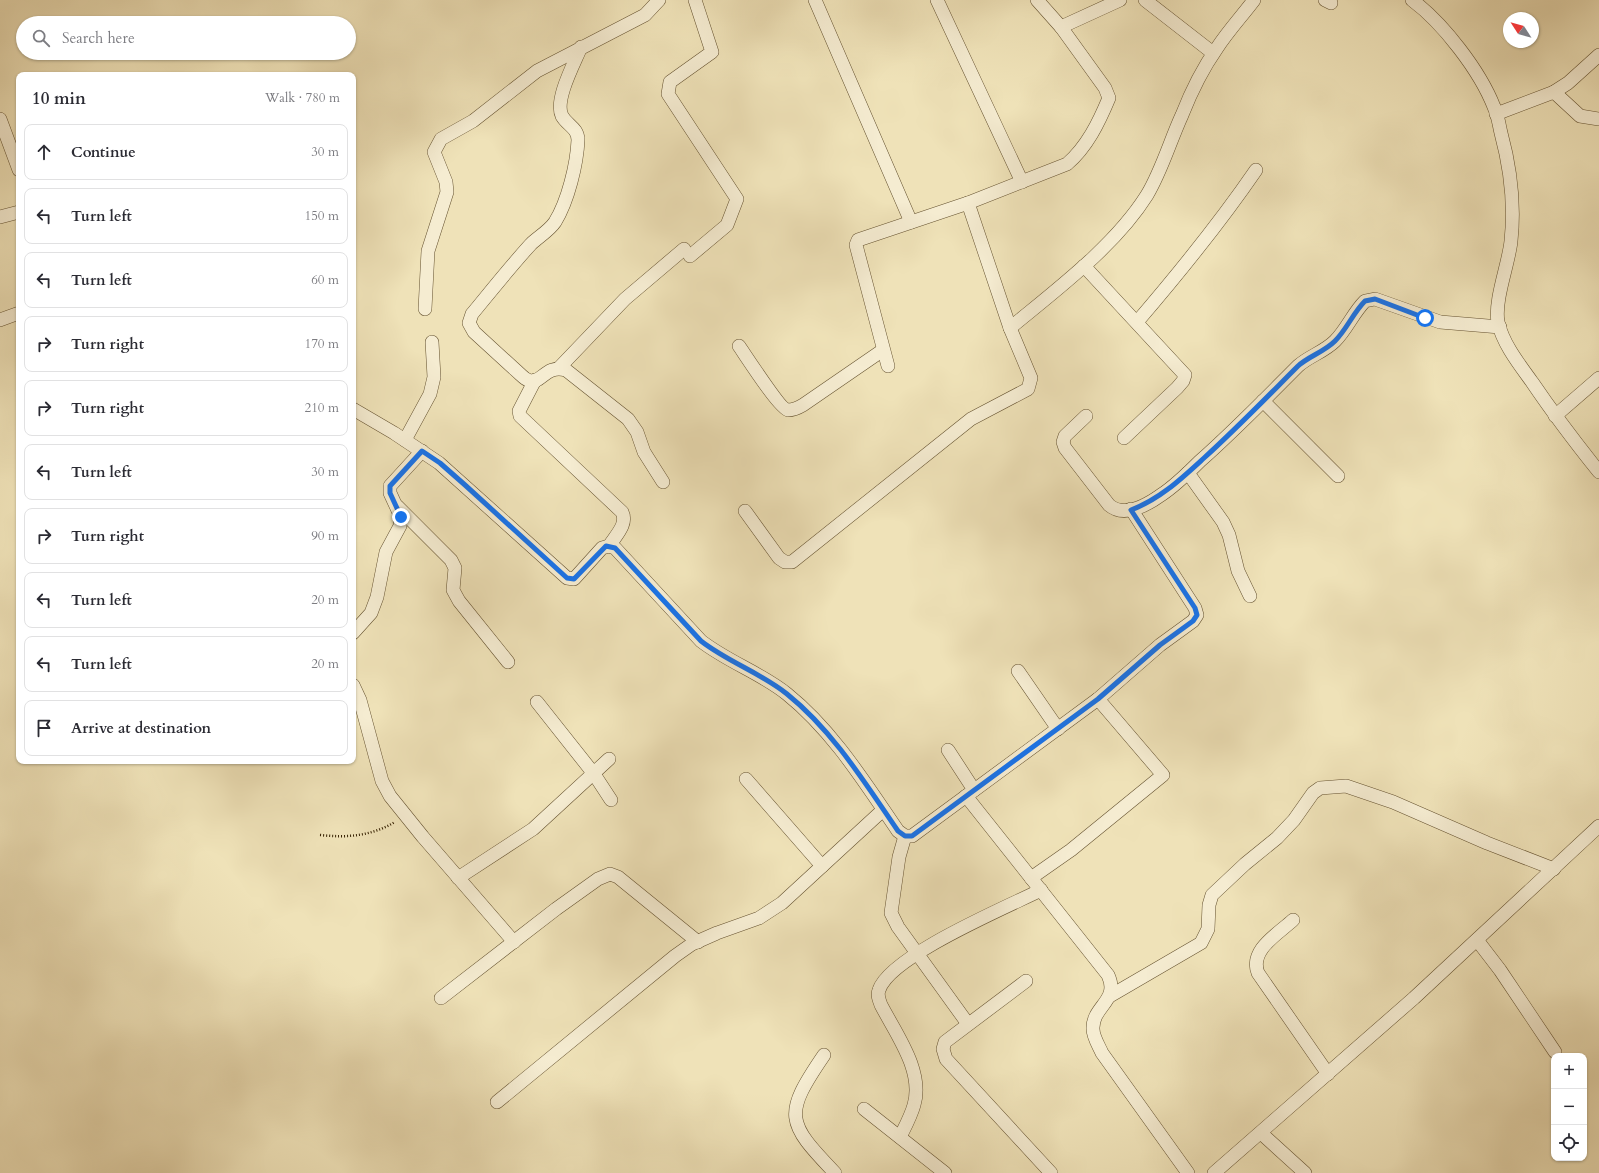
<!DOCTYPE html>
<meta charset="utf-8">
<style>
:root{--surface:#fff;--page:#f2f2f3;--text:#2b2b33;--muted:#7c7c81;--line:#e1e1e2}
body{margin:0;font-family:Cardo,serif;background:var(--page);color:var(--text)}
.controls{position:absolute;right:12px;bottom:12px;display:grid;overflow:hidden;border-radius:8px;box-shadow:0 1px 3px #0004}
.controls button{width:36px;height:36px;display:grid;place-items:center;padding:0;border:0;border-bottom:1px solid var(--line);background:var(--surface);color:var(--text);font:20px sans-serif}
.compass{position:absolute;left:1503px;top:12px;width:36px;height:36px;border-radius:50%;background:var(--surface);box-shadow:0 1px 3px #0004;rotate:306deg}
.stop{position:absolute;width:12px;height:12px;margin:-9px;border:3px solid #1a73e8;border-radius:50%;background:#fff}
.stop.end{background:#1a73e8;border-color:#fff;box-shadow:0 1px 4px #0008}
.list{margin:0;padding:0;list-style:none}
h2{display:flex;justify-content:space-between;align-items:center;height:52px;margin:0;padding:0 16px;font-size:17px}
h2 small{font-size:13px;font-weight:400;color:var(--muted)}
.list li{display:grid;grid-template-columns:26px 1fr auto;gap:12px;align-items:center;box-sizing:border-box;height:56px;margin:0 8px 8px;padding:0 8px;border:1px solid var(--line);border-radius:8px}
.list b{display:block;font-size:15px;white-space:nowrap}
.list em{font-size:13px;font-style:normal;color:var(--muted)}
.icon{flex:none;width:22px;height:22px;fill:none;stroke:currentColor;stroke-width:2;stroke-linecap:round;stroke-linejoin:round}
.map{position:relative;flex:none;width:1599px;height:1173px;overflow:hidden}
.search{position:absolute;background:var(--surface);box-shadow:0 1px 3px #0004;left:16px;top:16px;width:340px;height:44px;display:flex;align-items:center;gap:10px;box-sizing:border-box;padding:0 14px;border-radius:22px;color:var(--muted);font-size:15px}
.panel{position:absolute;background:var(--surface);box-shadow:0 1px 3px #0004;left:16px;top:72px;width:340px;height:692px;border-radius:8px}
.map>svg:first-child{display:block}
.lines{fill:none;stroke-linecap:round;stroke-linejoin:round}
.minor-casing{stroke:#655230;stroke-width:14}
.path{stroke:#372203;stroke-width:2.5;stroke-dasharray:1 2;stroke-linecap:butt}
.minor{stroke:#f5ecd1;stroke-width:13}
.route{stroke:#1a73e8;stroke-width:5}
</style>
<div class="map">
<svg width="1599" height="1173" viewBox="0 0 1599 1173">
<rect width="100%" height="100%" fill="#efe2b8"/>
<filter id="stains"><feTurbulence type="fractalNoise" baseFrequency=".005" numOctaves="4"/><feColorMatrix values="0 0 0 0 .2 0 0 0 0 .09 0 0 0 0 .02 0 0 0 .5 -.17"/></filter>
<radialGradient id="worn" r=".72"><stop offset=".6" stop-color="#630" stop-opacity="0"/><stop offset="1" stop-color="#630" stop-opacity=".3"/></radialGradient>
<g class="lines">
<!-- minor casing -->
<g class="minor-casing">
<g id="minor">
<path d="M815,0L911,222"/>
<path d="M937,0L1022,182"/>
<path d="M1145,0L1213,53"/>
<path d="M1325,0L1331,3"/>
<path d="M1412,0C1443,23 1480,71 1494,107C1498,115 1499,125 1501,133C1511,170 1515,204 1511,241C1509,263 1494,300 1498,322C1503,344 1519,364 1532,382C1553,413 1575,442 1599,472"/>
<path d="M1061,27L1120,0"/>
<path d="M581,47C575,62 554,100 562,116C567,125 578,128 578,140C577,164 568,201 555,222C549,231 538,237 531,244C510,267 491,291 472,314L469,323L474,332L521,375C523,377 527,380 530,381C541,384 546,364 566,370L628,419L637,432L644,452L663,482"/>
<path d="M1554,92L1580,116L1599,119"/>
<path d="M1496,114L1554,92L1568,83L1599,55"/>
<path d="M0,119L19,170"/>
<path d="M0,217L19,212"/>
<path d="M690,256L727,225L737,199L668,94L670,82L712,52L695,0"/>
<path d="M1084,266L1185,375L1183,381L1177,388L1124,438"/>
<path d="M425,309L428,251L447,192L446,182L434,152L441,139L473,121L537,71L645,15L659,0"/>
<path d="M0,320L19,313"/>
<path d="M1137,322C1179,273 1219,224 1256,170"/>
<path d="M1010,328C1056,290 1115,246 1147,195C1162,170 1170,141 1182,115C1191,92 1203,68 1217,48C1228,31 1242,16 1254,0"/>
<path d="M739,346C746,356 780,409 788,410C794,410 798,408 803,405L883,350"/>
<path d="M888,366L856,245L858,240L968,203L1067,164C1087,147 1099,122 1109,98L1105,88L1061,27L1037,0"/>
<path d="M559,368L625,299L684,249"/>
<path d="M535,380L519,411L520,416L622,512C628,524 616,535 609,546"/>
<path d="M1263,401L1338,476"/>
<path d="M353,409L394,433L439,463L567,578L574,579L602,548L609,546L615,548L701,641C728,662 761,673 787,694C833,731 865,783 898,831L905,836H912L1098,699L1160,645L1193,621L1197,615L1195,608L1131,509"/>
<path d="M1086,416L1065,436L1063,442L1065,448L1109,505C1124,518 1147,505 1161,495C1175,486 1188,473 1200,461C1234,431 1266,398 1298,366C1309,356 1324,352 1335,341C1347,329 1353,313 1365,301L1375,299L1440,322L1500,327"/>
<path d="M1555,416L1599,378"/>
<path d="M405,440L430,394L434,377L432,342"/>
<path d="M1188,473L1223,522L1229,535L1238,571L1250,596"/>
<path d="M397,506L451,560L455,568L453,590L459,601L508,662"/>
<path d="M745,511L779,558L785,562H792L971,419L1028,389L1031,378L1010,328L968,203"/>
<path d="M353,633L371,613L377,597L386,552L400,526L401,517L390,493V486L422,451"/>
<path d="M1018,671L1058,729"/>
<path d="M353,685L360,700L382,781L390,796L423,837L514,942"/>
<path d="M537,702L594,774L611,800"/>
<path d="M948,750L974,790"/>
<path d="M746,779L822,866"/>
<path d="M966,796L1108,975C1120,1001 1092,1006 1093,1029C1093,1037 1099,1046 1102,1053L1188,1173"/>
<path d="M905,836L899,857L891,913L898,927L968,1024"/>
<path d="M458,878L533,829L609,759"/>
<path d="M1031,878L1071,850L1163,775L1098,699"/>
<path d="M1293,920C1278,934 1249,950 1258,973L1328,1074"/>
<path d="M1477,940L1500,970L1555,1052"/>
<path d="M1026,981L945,1042L943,1049L946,1059L1051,1173"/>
<path d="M1110,996L1201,943L1208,929L1209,905L1212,895L1245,864L1277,838L1294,820L1313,793L1320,788L1346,786L1393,802L1487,843L1554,869"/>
<path d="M441,998L556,909L598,879L610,874L618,877L698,942"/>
<path d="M824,1055C783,1115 786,1122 835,1173"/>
<path d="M497,1102L675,956L692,944L717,933L759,918L782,903L883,810"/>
<path d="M864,1109L945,1173"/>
<path d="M1261,1133L1305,1173"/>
<path d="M900,1137C905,1127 911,1116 914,1105C924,1071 896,1034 881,1005C879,1000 877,995 879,990C890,956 1007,907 1041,890"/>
<path d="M1214,1173L1414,998L1599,826"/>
</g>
</g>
<!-- path -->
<path class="path" d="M320,835C348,838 371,836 395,822"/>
<!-- minor -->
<use href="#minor" class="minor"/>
</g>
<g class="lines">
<!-- route -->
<path class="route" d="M401,517L390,493V486L422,451L440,463L465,485L567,578L574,579L606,546L615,548L701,641C728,662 761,673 787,694C833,731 865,783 898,831L905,836H912L1098,699L1160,645L1193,621L1197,615L1195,608L1131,510C1160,499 1181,479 1204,458C1236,429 1267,397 1298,366C1309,356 1324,352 1335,341C1347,329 1353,313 1365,301L1375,299L1425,318"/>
</g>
<rect width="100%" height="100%" filter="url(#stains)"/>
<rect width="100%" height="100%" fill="url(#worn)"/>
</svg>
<div class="controls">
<button>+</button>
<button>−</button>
<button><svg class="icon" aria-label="locate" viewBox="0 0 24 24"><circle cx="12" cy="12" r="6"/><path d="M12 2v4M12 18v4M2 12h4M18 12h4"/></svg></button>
</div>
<svg class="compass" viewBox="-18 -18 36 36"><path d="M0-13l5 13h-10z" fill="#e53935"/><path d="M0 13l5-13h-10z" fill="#7c7c81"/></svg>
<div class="stop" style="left:1425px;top:318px"></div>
<div class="stop end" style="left:401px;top:517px"></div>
<div class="search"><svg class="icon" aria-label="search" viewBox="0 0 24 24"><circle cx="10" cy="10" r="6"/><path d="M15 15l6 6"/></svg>Search here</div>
<section class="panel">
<h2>10 min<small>Walk · 780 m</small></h2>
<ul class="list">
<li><svg class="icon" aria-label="ahead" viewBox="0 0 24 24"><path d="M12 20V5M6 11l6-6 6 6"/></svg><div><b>Continue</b></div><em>30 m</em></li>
<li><svg class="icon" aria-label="left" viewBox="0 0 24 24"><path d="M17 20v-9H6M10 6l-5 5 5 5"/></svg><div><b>Turn left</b></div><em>150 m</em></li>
<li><svg class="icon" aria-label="left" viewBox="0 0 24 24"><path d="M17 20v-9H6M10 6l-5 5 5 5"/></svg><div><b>Turn left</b></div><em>60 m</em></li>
<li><svg class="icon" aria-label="right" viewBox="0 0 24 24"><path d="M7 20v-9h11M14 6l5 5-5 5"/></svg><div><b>Turn right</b></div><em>170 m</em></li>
<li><svg class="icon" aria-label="right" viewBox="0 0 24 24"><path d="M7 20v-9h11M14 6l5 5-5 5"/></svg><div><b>Turn right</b></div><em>210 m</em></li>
<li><svg class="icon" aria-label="left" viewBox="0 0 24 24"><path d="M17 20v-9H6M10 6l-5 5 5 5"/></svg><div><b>Turn left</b></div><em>30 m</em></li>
<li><svg class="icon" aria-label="right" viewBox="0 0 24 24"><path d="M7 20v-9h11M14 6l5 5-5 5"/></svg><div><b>Turn right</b></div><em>90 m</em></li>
<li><svg class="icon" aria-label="left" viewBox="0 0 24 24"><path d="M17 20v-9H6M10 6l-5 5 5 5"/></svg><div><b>Turn left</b></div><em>20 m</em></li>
<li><svg class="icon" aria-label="left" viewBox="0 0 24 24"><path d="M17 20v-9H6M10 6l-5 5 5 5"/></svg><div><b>Turn left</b></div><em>20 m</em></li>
<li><svg class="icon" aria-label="arrive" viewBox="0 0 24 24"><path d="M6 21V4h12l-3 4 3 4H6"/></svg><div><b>Arrive at destination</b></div></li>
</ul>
</section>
</div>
